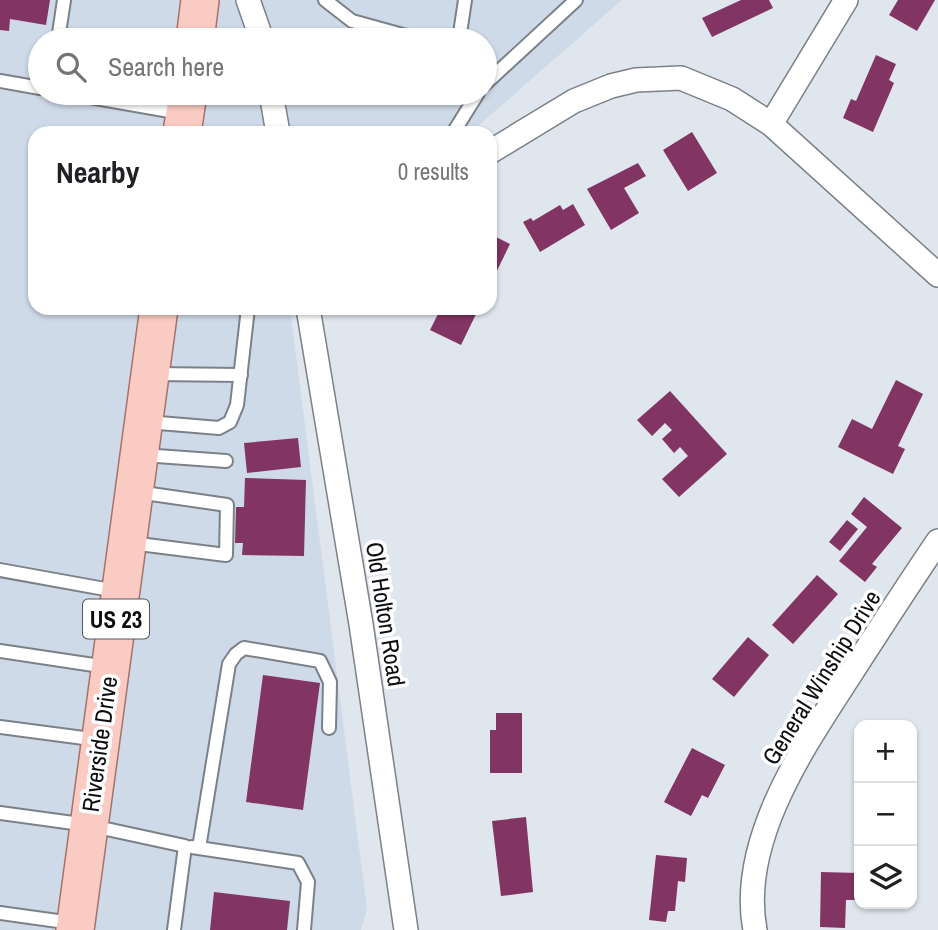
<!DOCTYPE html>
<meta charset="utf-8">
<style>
:root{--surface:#fff;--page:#f6f6f6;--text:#202124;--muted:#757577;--line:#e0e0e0}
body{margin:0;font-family:"Archivo Narrow",sans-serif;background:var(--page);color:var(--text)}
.controls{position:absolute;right:21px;bottom:21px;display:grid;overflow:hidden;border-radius:14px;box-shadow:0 2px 5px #0004}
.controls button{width:63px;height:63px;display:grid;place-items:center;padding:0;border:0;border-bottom:2px solid var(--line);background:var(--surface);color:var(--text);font:35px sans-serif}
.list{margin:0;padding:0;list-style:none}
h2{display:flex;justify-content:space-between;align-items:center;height:91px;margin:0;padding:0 28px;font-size:30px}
h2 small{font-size:23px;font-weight:400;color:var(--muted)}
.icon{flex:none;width:38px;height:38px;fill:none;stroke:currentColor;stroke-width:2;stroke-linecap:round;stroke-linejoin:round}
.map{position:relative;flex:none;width:938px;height:930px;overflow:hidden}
.search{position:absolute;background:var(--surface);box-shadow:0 2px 5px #0004;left:28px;top:28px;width:469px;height:77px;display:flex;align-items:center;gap:18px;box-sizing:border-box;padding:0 24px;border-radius:38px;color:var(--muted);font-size:26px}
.panel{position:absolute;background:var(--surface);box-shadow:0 2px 5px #0004;left:28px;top:126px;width:469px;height:189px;border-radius:21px}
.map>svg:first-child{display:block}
.built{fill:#cfdae8;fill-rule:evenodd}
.building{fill:#823463}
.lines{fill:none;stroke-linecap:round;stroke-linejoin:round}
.lane-casing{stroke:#7b8188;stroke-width:16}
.street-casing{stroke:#7b8188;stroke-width:26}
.primary-casing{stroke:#a5726a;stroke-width:40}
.lane{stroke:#fff;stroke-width:12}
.street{stroke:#fff;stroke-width:23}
.primary{stroke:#facbc3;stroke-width:37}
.labels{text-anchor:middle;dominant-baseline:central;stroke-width:7;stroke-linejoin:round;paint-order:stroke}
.shield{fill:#fff;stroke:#555658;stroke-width:2}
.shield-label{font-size:23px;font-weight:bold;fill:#0c0d10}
.street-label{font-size:24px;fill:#0c0d10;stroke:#fff}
</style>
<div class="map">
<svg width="938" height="930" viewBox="0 0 938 930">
<rect width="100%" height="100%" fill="#e0e6ee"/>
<!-- built -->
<path class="built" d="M0,0H622L470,133H35V308H290L367,909L361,930H0ZM40,40H485V93H40Z"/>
<!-- building -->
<g class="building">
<path d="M0,0H50L46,25L10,19L9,31L0,30Z"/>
<path d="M741,0H769L773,8L712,37L702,18Z"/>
<path d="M898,0H935L917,31L889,15Z"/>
<path d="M876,55L896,64L889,80L894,83L873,132L843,118L851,99L856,101Z"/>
<path d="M692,132L717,173L688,191L663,150Z"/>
<path d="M638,163L646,176L624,188L639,213L611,230L587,189Z"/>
<path d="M573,204L585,225L540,252L523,222L531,218L533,221L560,205L563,210Z"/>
<path d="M490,234L510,244L490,285Z"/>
<path d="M441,308H479L461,345L430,330Z"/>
<path d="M896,380L923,394L898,446L905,449L893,474L838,447L852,419L872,429Z"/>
<path d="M670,391L727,454L679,497L662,479L688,456L680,447L674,453L662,439L672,430L665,423L652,436L637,420Z"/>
<path d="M298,438L301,467L247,473L244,443Z"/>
<path d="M245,478L306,480L304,556L242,555L243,543H235L236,507H244Z"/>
<path d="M864,497L902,528L872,564L877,567L865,582L839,561L867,527L851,514Z"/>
<path d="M847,520L858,529L840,551L829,542Z"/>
<path d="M817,575L838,594L793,644L772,625Z"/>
<path d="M748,637L769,655L734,697L712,679Z"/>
<path d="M263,675L320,683L303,810L246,802Z"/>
<path d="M496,713H522V773H490V730H496Z"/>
<path d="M692,748L725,765L708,798L702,795L691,816L664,802Z"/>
<path d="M526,817L533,892L501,896L492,821Z"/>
<path d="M656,855L687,858L685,882L678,881L675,911H668L666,922L649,920Z"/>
<path d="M821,872L859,873V900H846L845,928L820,927Z"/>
<path d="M214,892L290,901L287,930H210Z"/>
</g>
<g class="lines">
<!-- lane casing -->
<g class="lane-casing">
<g id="lane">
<path d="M325,0L352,21L421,40"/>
<path d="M58,40L64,0"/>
<path d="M459,40L465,0"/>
<path d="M0,81L40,88"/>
<path d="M485,84L576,0"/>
<path d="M67,93L181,113"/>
<path d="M453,133L478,93"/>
<path d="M153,374L241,375"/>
<path d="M147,422L219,428L230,422L237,405L248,308"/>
<path d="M143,455L226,461"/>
<path d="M131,543L226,555L227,505L137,492"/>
<path d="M0,570L116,591"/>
<path d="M0,651L107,667"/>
<path d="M0,727L99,740"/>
<path d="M0,813L88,825L185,846L174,930"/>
<path d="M192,847L298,863L308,882L304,930"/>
<path d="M199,848L229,664L236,654L244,648L320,661L330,682L329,728"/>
<path d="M0,913L72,923"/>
</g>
</g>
<!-- street casing -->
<g class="street-casing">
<g id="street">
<path d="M248,0L262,40"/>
<path d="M271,93L278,133"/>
<path d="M771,124L846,0"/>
<path d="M490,152L574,101L611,86L636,80L681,78L732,99L771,124L938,275"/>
<path d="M308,308L361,624L406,930"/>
<path d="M755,930C738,841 804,746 850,675C879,630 908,585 938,541"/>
</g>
</g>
<!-- primary casing -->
<g class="primary-casing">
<g id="primary">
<path d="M195,40L200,0"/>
<path d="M182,133L188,93"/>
<path d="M75,930L159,308"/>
</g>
</g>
<!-- lane -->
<use href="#lane" class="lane"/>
<!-- street -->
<use href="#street" class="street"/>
<!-- primary -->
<use href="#primary" class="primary"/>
</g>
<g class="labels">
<!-- shield labels -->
<rect class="shield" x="83" y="599.5" width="66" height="39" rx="5"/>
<g class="shield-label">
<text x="116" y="619">US 23</text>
</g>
<!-- street labels -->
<g class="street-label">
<text transform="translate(386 614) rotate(81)">Old Holton Road</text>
<text transform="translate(821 677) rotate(-58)">General Winship Drive</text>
<text transform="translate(99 744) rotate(-82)">Riverside Drive</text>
</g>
</g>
</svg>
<div class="controls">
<button>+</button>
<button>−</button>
<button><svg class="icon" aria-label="layers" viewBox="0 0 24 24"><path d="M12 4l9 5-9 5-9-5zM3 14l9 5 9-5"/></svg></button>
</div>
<div class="search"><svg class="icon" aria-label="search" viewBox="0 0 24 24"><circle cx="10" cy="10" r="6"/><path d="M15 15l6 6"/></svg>Search here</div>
<section class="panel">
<h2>Nearby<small>0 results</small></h2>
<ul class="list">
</ul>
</section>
</div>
